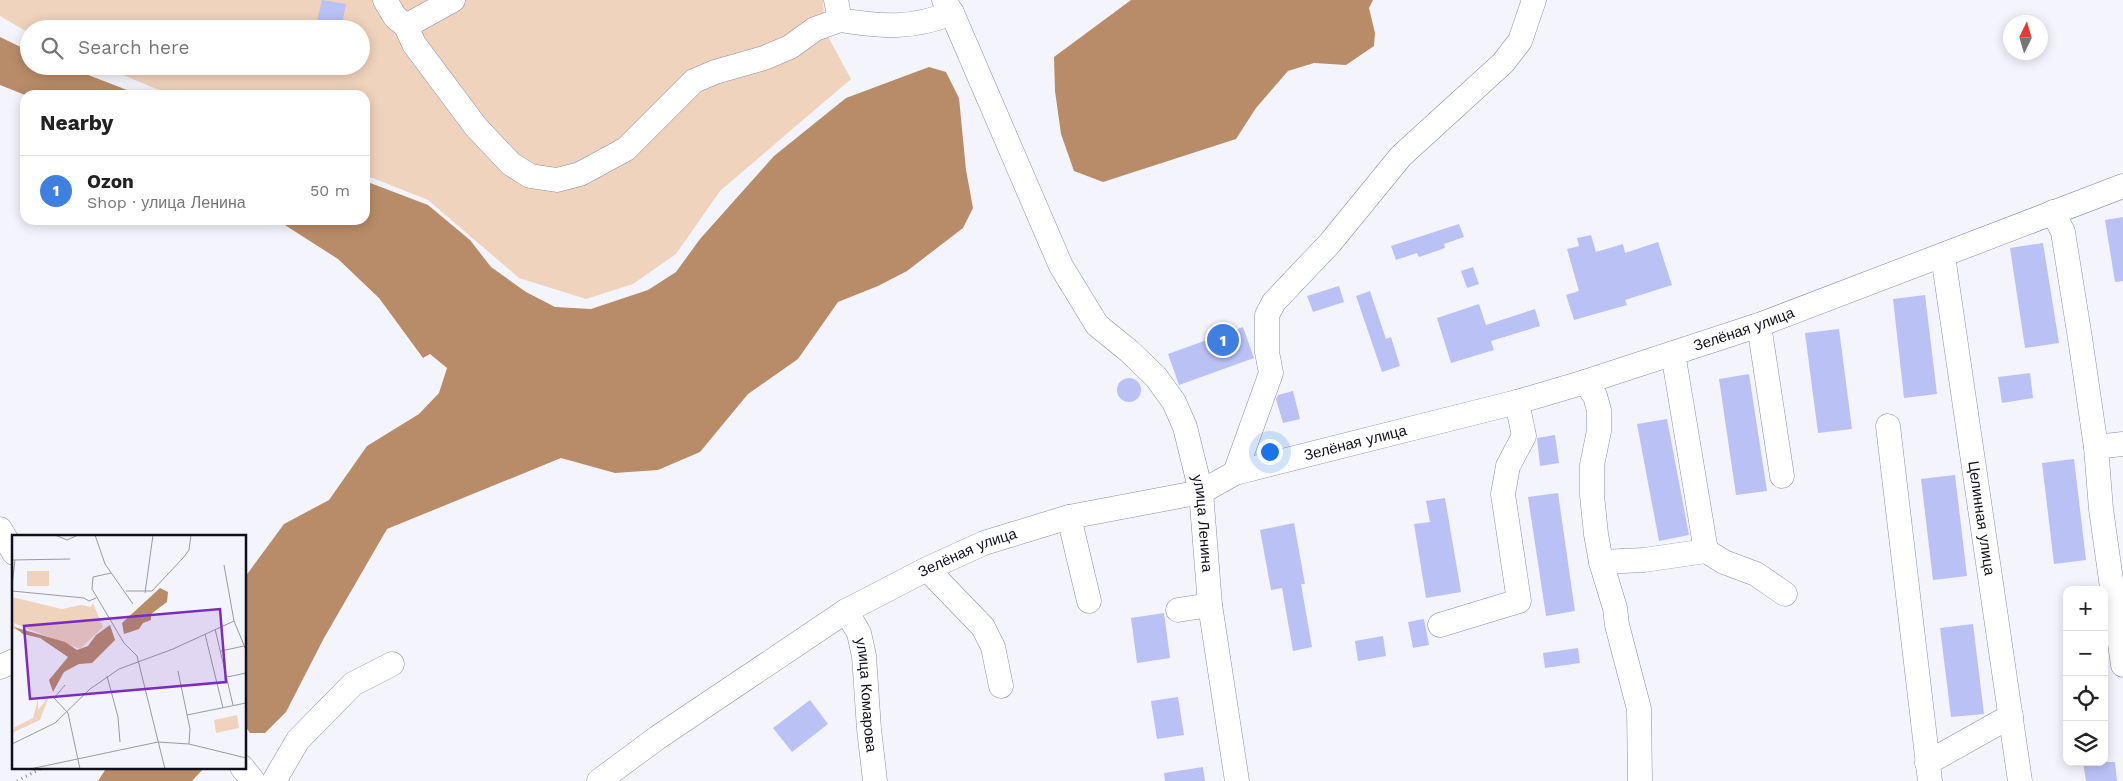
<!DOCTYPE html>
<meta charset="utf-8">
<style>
:root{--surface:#fff;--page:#f6f6f6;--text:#222;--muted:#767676;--line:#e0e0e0;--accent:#ea580c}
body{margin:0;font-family:"Work Sans",sans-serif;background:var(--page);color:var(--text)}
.controls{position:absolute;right:15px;bottom:15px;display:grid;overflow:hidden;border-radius:10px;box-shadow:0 2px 12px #0003}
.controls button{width:45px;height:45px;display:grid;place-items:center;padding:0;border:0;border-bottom:1px solid var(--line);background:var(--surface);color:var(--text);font:25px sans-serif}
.compass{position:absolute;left:2003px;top:15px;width:45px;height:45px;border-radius:50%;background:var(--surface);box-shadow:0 2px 12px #0003;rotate:5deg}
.you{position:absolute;left:1269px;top:451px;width:18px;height:18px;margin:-12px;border:4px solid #fff;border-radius:50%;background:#1a73e8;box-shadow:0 0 0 8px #1a73e833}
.badge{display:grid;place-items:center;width:32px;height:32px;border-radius:50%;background:var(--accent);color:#fff;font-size:16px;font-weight:700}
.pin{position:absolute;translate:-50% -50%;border:2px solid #fff;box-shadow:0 1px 5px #0006}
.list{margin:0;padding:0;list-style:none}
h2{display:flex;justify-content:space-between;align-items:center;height:65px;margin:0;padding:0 20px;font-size:21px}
h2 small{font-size:16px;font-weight:400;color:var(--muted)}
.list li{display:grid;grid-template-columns:32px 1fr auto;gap:15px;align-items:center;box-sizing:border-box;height:70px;padding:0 20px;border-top:1px solid var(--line)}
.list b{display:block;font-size:19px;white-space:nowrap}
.list p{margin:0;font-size:16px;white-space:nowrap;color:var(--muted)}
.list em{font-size:16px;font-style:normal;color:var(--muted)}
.icon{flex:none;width:28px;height:28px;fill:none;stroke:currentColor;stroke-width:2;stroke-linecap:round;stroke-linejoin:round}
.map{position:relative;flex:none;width:2123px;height:781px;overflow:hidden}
.search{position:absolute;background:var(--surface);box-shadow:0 2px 12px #0003;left:20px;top:20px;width:350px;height:55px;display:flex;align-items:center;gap:12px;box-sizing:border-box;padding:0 18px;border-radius:28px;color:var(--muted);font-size:19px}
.panel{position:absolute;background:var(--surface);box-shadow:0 2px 12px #0003;left:20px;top:90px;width:350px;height:135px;border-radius:15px}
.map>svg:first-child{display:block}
.green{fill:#f0d3bc}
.water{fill:#b88c68}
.building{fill:#bac1f5}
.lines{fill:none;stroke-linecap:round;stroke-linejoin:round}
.minor-casing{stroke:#898eac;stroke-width:25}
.path{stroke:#8c8d95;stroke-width:3;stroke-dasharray:1 4;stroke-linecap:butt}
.minor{stroke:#fff;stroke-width:24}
.labels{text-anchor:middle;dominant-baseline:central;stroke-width:4;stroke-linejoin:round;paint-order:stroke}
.street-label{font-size:15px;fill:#0e0f1a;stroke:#f4f5fc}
.inset-road{fill:none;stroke:#9899a2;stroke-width:1}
.view{fill:#7b2cbf;fill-opacity:0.15;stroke:#7b2cbf;stroke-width:2.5}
.inset-edge{fill:none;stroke:#0e0f1a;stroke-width:2.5}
</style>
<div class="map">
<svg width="2123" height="781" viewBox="0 0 2123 781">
<rect width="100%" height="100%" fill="#f4f5fc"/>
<!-- green -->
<path class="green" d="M0,0H823L825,31L851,79L720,191L676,254L633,284L586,299L519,278L428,200L365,175V95H171L101,66H361V29H29V33L0,16Z"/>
<!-- water -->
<g class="water">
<path d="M1131,0H1373L1369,8L1375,33L1374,46L1346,65L1314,63L1288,71L1256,108L1236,139L1103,182L1074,171L1061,134L1055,91L1054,57Z"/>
<path d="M0,37L29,51V66H65L140,95H25L0,85Z"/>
<path d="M929,67L946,72L959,98L966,170L973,208L963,228L907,271L878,286L838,302L798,359L748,394L700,452L658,470L615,473L561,458L387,529L324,638L286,712L265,733H250L245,726V577L284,524L329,500L367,446L419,414L439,393L447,368L430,354L423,358L379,298L338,259L277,220H365V181L428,205L470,240L491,267L526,292L555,307L591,309L648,290L676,272L700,239L774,156L846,98Z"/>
<path d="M107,767H205L192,781H98Z"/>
</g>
<!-- building -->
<g class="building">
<path d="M322,0L346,4L341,29H315Z"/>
<path d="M2123,217V281L2115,282L2105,220Z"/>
<path d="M1459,224L1464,237L1444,244L1445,248L1419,257L1417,253L1396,260L1391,246Z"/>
<path d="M1591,235L1596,252L1623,244L1625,253L1658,242L1672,285L1625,300L1627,305L1574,320L1566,295L1579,291L1567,249L1579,246L1577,238Z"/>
<path d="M2043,243L2059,343L2025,348L2010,248Z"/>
<path d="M1473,267L1479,284L1467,288L1461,271Z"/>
<path d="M1339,286L1344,302L1313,312L1307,296Z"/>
<path d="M1370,291L1386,339L1391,337L1400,366L1382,372L1356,296Z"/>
<path d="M1925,295L1937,394L1904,398L1893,299Z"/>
<path d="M1479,304L1486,325L1535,309L1540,326L1491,341L1494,350L1451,363L1437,318Z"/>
<path d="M1243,327L1254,358L1179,385L1168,354Z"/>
<path d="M1839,329L1852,429L1818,433L1805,333Z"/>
<path d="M2030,373L2033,398L2002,403L1998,377Z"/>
<path d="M1749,374L1767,491L1736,495L1719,379Z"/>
<circle cx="1129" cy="390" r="12"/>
<path d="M1293,391L1300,419L1283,423L1276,399L1278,395Z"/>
<path d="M1667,419L1689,535L1659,541L1637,424Z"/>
<path d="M1555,435L1559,463L1540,466L1537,438Z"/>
<path d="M2074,459L2086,560L2054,564L2042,463Z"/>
<path d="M1955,475L1967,576L1933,580L1921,479Z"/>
<path d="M1558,493L1575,611L1546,616L1528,497Z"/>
<path d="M1445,498L1461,592L1426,598L1414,524L1430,522L1426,501Z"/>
<path d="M1294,523L1305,584H1301L1312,647L1293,651L1282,588L1271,590L1260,530Z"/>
<path d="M1164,613L1170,658L1137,663L1131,618Z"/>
<path d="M1424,619L1429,645L1413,648L1408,622Z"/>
<path d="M1973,624L1984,714L1951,717L1940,628Z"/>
<path d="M1383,636L1386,656L1358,661L1355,641Z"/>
<path d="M1578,648L1580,663L1545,668L1543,653Z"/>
<path d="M1178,697L1184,735L1157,739L1151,701Z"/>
<path d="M810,700L828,724L792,752L773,728Z"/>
<path d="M2083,762H2115L2117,781H2086Z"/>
<path d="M1203,767L1205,781H1165L1164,773Z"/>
</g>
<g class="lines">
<!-- minor casing -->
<g class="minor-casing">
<g id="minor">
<path d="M385,0L395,17L406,26L414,44L476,127L511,164L530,176L557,180L580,174L626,149L694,81L715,72L764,58L790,47L815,29L840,20L836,0"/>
<path id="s1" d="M944,0L952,13L1061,266L1097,325L1129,351L1156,377L1174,402L1185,427L1201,492L1210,605L1237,781"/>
<path d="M840,20C882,27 912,29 952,13"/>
<path d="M406,26L453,0"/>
<path d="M2053,212L2063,232L2080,338L2096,447L2101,509L2123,665"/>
<path id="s2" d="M1943,256L2020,781"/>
<path d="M1759,325L1782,476"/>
<path d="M1673,353L1706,551"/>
<path d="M1585,382L1595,396L1599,410V431L1592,465V495L1596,534L1601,562L1615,608L1617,625L1639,709L1640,781"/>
<path d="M1888,426L1930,781"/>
<path d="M2096,447L2123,444"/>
<path d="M1235,473L1271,373L1267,352V315L1274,302L1330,243L1401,156L1503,63L1520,41L1534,0"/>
<path d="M1069,517L1089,601"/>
<path d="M0,529L14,553"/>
<path d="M1601,562L1644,560L1706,551L1724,562L1756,574L1785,594"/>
<path d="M927,569L983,627L993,647L1001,686"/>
<path d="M1178,610L1210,605"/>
<path id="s3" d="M846,611L859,633L864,656L869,729L875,781"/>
<path d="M1440,625L1519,601L1503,494L1508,466L1524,436L1517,402"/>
<path d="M0,667L14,661"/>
<path d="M1927,763L2011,716"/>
<path d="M242,767L253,781"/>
<path d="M274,781L298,740L353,684L392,664"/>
<path id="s4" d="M599,781L657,738L846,611L927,569L984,543L1069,517L1201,492L1235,473L1517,402L1585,382L1759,325L2123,186"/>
</g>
</g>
<!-- path -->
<path class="path" d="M17,781L44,767"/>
<!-- minor -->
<use href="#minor" class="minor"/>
</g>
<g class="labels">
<!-- street labels -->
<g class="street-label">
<text stroke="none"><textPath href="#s4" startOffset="1245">Зелёная улица</textPath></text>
<text stroke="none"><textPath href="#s4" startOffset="840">Зелёная улица</textPath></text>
<text stroke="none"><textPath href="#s2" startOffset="265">Целинная улица</textPath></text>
<text stroke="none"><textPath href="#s1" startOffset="595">улица Ленина</textPath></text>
<text stroke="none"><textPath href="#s4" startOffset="435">Зелёная улица</textPath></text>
<text stroke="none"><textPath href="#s3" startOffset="88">улица Комарова</textPath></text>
</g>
</g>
<!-- overview -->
<g transform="translate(12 535)">
<rect width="234" height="234" fill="#f4f5fc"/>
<path d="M15,36H37V51H15ZM0,62L50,74L69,70L79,72L81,68L91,92L68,114L1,88L7,96L0,93ZM37,161L28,185L0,198L3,192L21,183L26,164V175ZM225,180L227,193L204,198L202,185Z" fill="#f0d3bc"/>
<path d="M148,53L156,57L155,67L139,79V85L131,88L127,94L112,99L110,88ZM98,90L103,105L80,128L67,129L52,137L41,157L37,145L56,122L28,103L11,99L2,92L53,107L65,115L76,111L84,100Z" fill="#b88c68"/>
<path class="inset-road" d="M43,0L55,5L66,0M83,0L93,29L121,69M0,25L58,24M212,30L222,86L234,115M99,38L81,42L80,54L112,108L125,121L153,234M0,51L3,25M0,56L72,63L77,66L84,63M114,56H140L171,23L177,15L179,0M133,58L141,0M203,94L221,170M193,99L211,173M209,116L232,111M166,136L178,194L177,209M95,141L106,182L108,207M215,142L234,138M53,150L42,163L56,178L68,234M175,180L234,168M0,209L43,188L78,154L107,134L161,114L222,86M18,234L146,207L177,209L234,223"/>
<path class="view" d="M208,74L214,147L18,164L12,91Z"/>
<rect width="234" height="234" class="inset-edge"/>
</g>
</svg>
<div class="controls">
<button>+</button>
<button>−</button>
<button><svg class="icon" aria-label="locate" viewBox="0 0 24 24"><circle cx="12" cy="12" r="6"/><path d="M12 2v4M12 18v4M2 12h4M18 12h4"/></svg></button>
<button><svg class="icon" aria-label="layers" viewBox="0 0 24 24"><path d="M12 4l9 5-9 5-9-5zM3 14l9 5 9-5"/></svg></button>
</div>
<svg class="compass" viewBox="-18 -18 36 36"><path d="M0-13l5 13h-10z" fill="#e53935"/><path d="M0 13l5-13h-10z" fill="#767676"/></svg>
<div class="you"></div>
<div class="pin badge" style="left:1223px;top:340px;background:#3f7fe0">1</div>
<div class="search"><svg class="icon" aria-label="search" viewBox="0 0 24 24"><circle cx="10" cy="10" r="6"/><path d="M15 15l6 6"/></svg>Search here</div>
<section class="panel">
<h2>Nearby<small></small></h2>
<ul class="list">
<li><span class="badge" style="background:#3f7fe0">1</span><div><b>Ozon</b><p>Shop · улица Ленина</p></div><em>50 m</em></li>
</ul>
</section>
</div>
